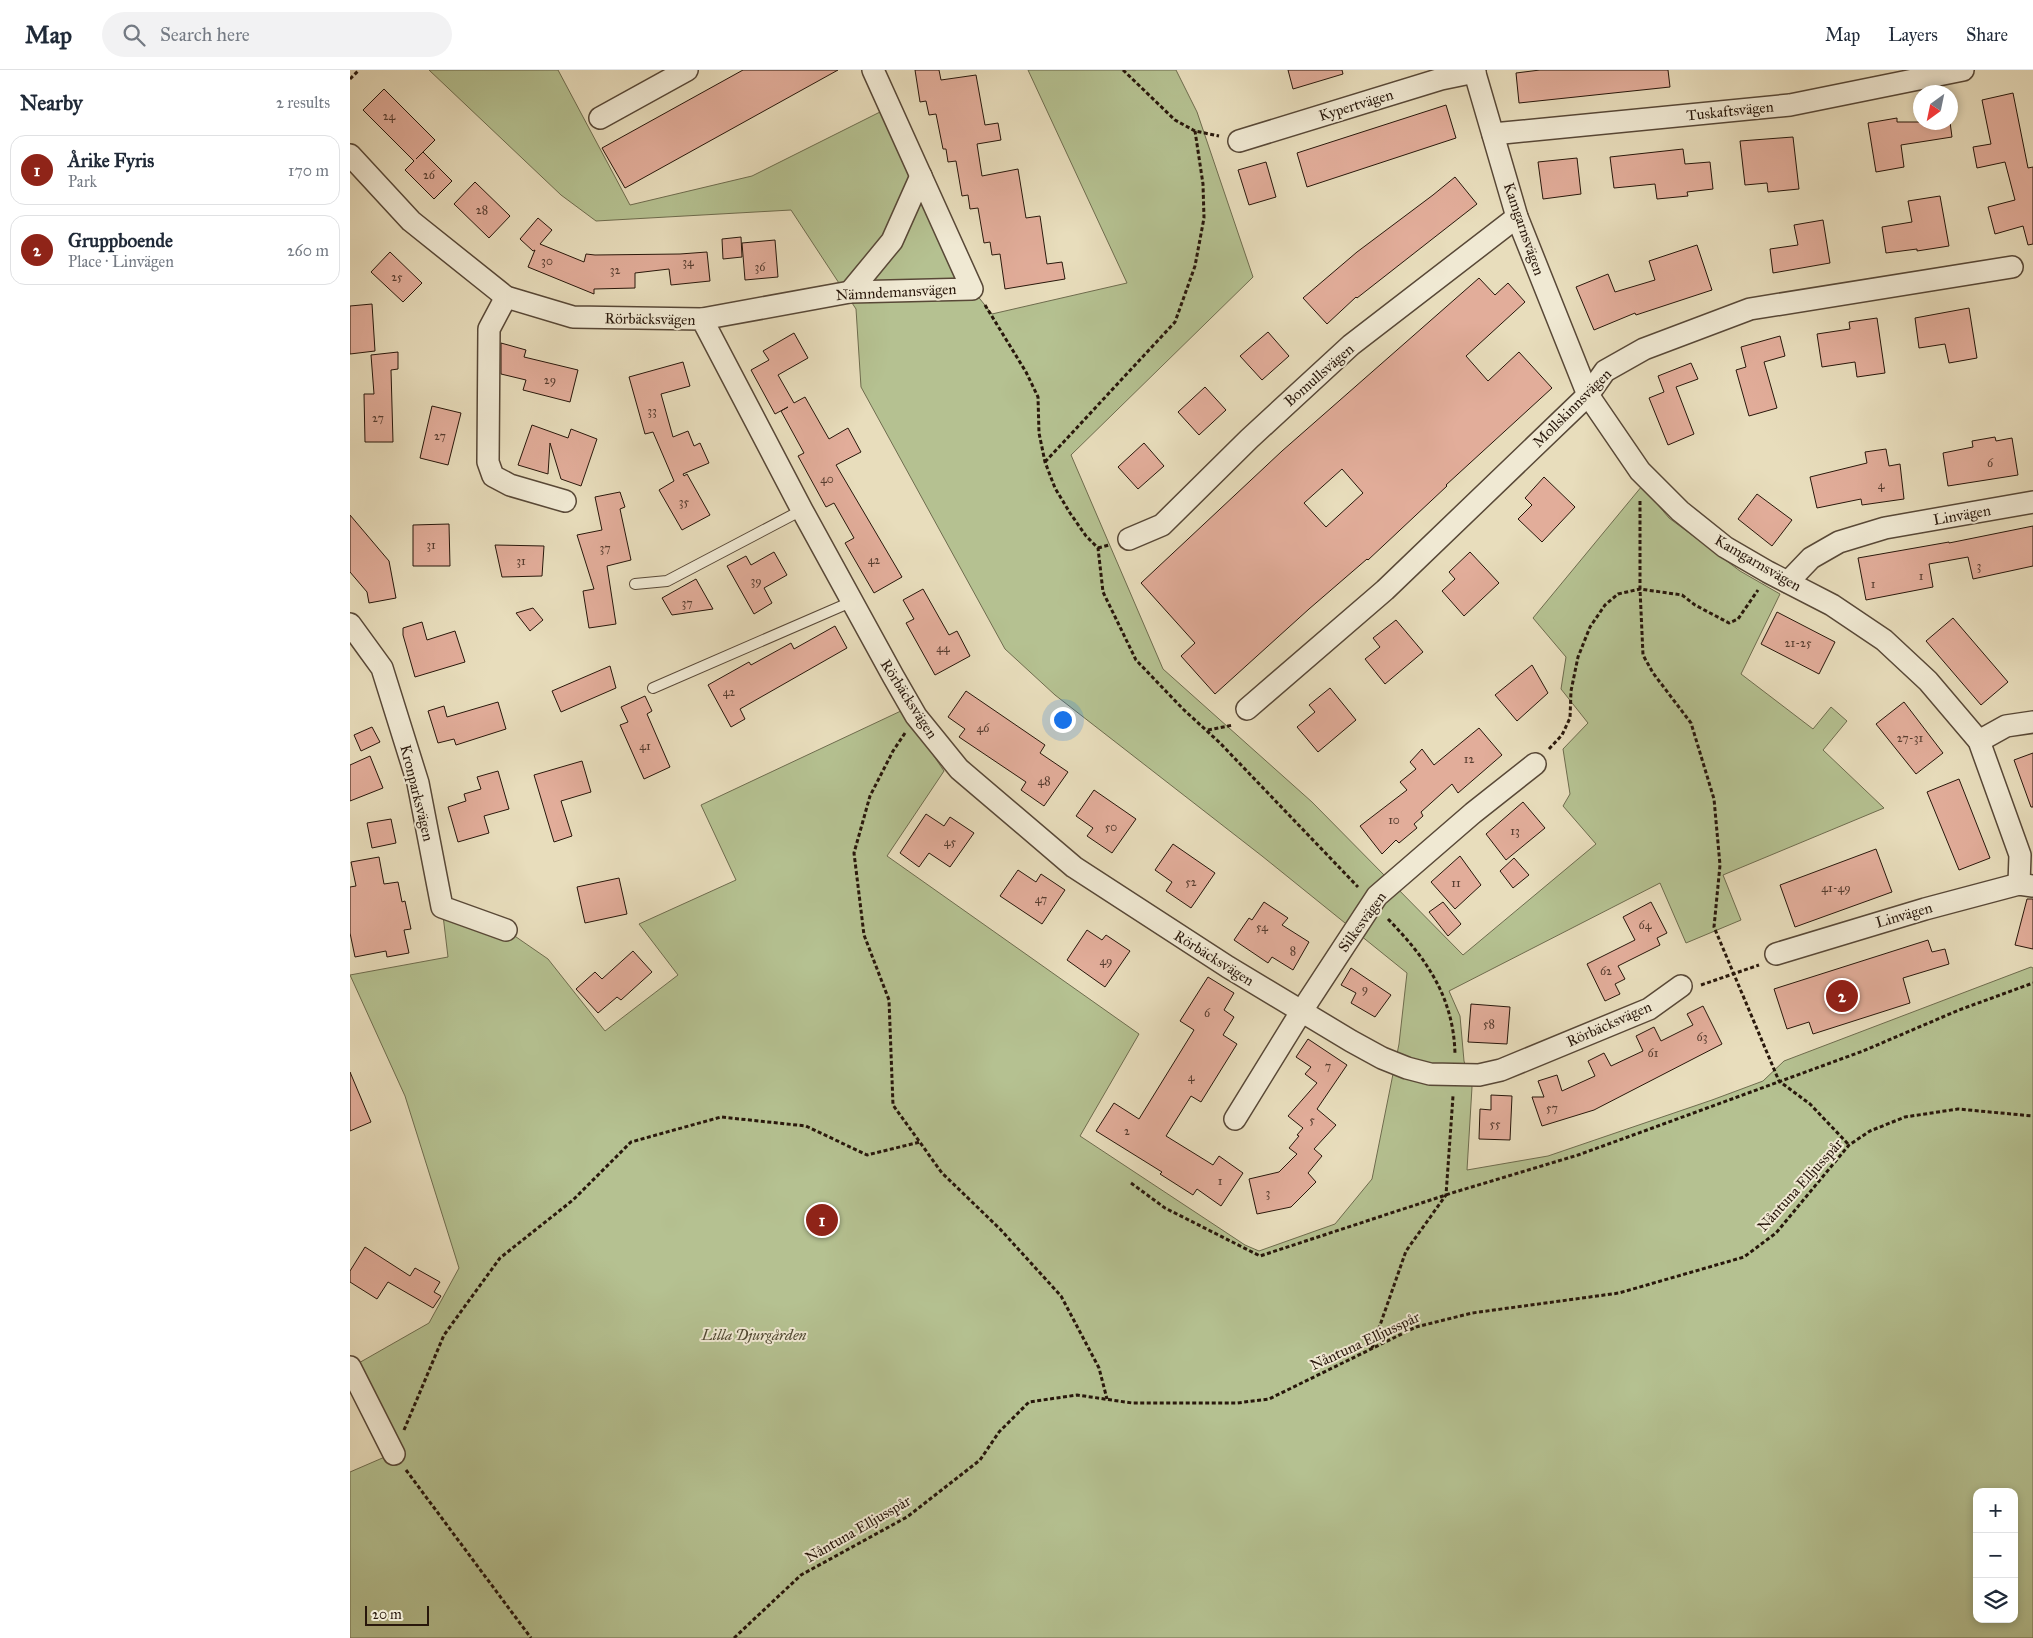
<!DOCTYPE html>
<meta charset="utf-8">
<style>
:root{--surface:#fff;--page:#f2f2f3;--text:#1f2937;--muted:#747a83;--line:#e0e1e3;--accent:#8f2418}
body{margin:0;font-family:"IM FELL Great Primer",serif;background:var(--page);color:var(--text)}
.controls{position:absolute;right:15px;bottom:15px;display:grid;overflow:hidden;border-radius:10px;box-shadow:0 2px 8px #0003}
.controls button{width:45px;height:45px;display:grid;place-items:center;padding:0;border:0;border-bottom:1px solid var(--line);background:var(--surface);color:var(--text);font:25px sans-serif}
.compass{position:absolute;left:1563px;top:15px;width:45px;height:45px;border-radius:50%;background:var(--surface);box-shadow:0 2px 8px #0003;rotate:213deg}
.scale{position:absolute;left:15px;bottom:12px;width:64px;box-sizing:border-box;padding-left:5px;border:2px solid #28170b;border-top:0;font-size:14px;line-height:18px;white-space:nowrap;color:#28170b;-webkit-text-stroke:4px #f0e9d3;paint-order:stroke}
.you{position:absolute;left:712px;top:649px;width:18px;height:18px;margin:-12px;border:4px solid #fff;border-radius:50%;background:#1a73e8;box-shadow:0 0 0 8px #1a73e833}
.badge{display:grid;place-items:center;width:32px;height:32px;border-radius:50%;background:var(--accent);color:#fff;font-size:16px;font-weight:700}
.pin{position:absolute;translate:-50% -50%;border:2px solid #fff;box-shadow:0 1px 5px #0006}
.list{margin:0;padding:0;list-style:none}
h2{display:flex;justify-content:space-between;align-items:center;height:65px;margin:0;padding:0 20px;font-size:21px}
h2 small{font-size:16px;font-weight:400;color:var(--muted)}
.list li{display:grid;grid-template-columns:32px 1fr auto;gap:15px;align-items:center;box-sizing:border-box;height:70px;margin:0 10px 10px;padding:0 10px;border:1px solid var(--line);border-radius:15px}
.list b{display:block;font-size:19px;white-space:nowrap}
.list p{margin:0;font-size:16px;white-space:nowrap;color:var(--muted)}
.list em{font-size:16px;font-style:normal;color:var(--muted)}
.icon{flex:none;width:28px;height:28px;fill:none;stroke:currentColor;stroke-width:2;stroke-linecap:round;stroke-linejoin:round}
.map{position:relative;flex:none;width:1683px;height:1568px;overflow:hidden}
header{display:flex;align-items:center;gap:30px;box-sizing:border-box;height:70px;padding:0 25px;background:var(--surface);border-bottom:1px solid var(--line)}
header strong{font-size:24px}
nav{display:flex;gap:28px;margin-inline-start:auto;font-size:18px}
.search{width:350px;height:45px;background:var(--page);display:flex;align-items:center;gap:12px;box-sizing:border-box;padding:0 18px;border-radius:28px;color:var(--muted);font-size:19px}
main{display:flex}
aside{flex:1;background:var(--surface)}
.map>svg:first-child{display:block}
.green{fill:#b5c191;stroke:#6e6c4e;fill-rule:evenodd}
.building{fill:#e2ad9a;stroke:#28170b;fill-rule:evenodd}
.lines{fill:none;stroke-linecap:round;stroke-linejoin:round}
.service-casing{stroke:#584837;stroke-width:12}
.minor-casing{stroke:#584837;stroke-width:24}
.path{stroke:#28170b;stroke-width:3;stroke-dasharray:4 2.5;stroke-linecap:butt}
.service{stroke:#f0e9d3;stroke-width:10}
.minor{stroke:#f0e9d3;stroke-width:21}
.labels{text-anchor:middle;dominant-baseline:central;stroke-width:4;stroke-linejoin:round;paint-order:stroke}
.number-label{font-size:12px;fill:#563c2f}
.street-label{font-size:15px;fill:#28170b;stroke:#f0e9d3}
.park-label{font-size:15px;font-style:italic;fill:#524a33;stroke:#f0e9d3}
</style>
<header>
<strong>Map</strong>
<div class="search"><svg class="icon" aria-label="search" viewBox="0 0 24 24"><circle cx="10" cy="10" r="6"/><path d="M15 15l6 6"/></svg>Search here</div>
<nav><a>Map</a><a>Layers</a><a>Share</a></nav>
</header>
<main>
<aside>
<h2>Nearby<small>2 results</small></h2>
<ul class="list">
<li><span class="badge">1</span><div><b>Årike Fyris</b><p>Park</p></div><em>170 m</em></li>
<li><span class="badge">2</span><div><b>Gruppboende</b><p>Place · Linvägen</p></div><em>260 m</em></li>
</ul>
</aside>
<div class="map">
<svg width="1683" height="1568" viewBox="0 0 1683 1568">
<rect width="100%" height="100%" fill="#e8ddbc"/>
<filter id="stains"><feTurbulence type="fractalNoise" baseFrequency=".004" numOctaves="4"/><feColorMatrix values="0 0 0 0 .2 0 0 0 0 .09 0 0 0 0 .02 0 0 0 .5 -.17"/></filter>
<radialGradient id="worn" r=".72"><stop offset=".6" stop-color="#630" stop-opacity="0"/><stop offset="1" stop-color="#630" stop-opacity=".3"/></radialGradient>
<!-- green -->
<path class="green" d="M79,0H208L280,135L402,106L540,37L622,219L642,244L777,213L678,0H826L847,42L903,207L721,385L813,599L962,732L1113,885L1246,774L1213,736L1220,724L1213,679L1238,653L1211,619L1216,587L1183,548L1292,416L1319,448L1390,501L1430,524L1391,604L1463,659L1481,637L1497,651L1473,680L1534,738L1373,805L1391,850L1336,873L1310,813L1099,921L1110,946L1114,991L1122,1017L1117,1100L1198,1086L1362,1030L1413,1011L1434,991L1681,897L1683,898V1568H0V1402L44,1383L0,1298L79,1253L109,1198L55,1026L0,905L98,887L92,837L156,860L198,889L255,961L328,905L289,854L386,810L351,735L553,640L594,701L537,786L789,964L730,1066L895,1175L909,1181L985,1154L1022,1109L1049,974L1057,903L912,786L705,625L655,579L511,317L506,239L441,140L246,151L211,125ZM1627,1422H1664V1549H1627Z"/>
<!-- building -->
<g class="building">
<path d="M393,0H488L275,118L252,78Z"/>
<path d="M565,0H589L591,10L626,5L635,55L648,53L651,70L627,74L632,106L668,99L676,148L690,146L697,194L712,192L715,209L655,219L650,184L642,185L640,172L634,173L628,138L620,139L618,125L612,126L606,91L598,92L596,79H593L586,44L579,45L576,31L570,32Z"/>
<path d="M938,0H992L993,4L943,19Z"/>
<path d="M1190,0H1318L1320,17L1169,33L1166,3Z"/>
<path d="M34,19L85,70L66,89L73,82L102,111L84,129L55,100L64,91L13,40Z"/>
<path d="M1663,23L1678,98L1683,97V174L1678,175L1673,156L1645,164L1638,137L1665,130L1655,92L1627,98L1623,77L1641,74L1632,30Z"/>
<path d="M1096,35L1106,68L957,117L947,83Z"/>
<path d="M1547,48V52H1600L1602,67L1551,75L1554,97L1526,102L1518,53Z"/>
<path d="M1443,67L1449,119L1418,122L1417,113L1395,115L1390,71Z"/>
<path d="M1333,79L1335,94L1360,92L1363,119L1337,122L1338,126L1307,129L1305,114L1264,118L1260,87Z"/>
<path d="M1227,88L1231,124L1193,129L1188,92Z"/>
<path d="M916,92L926,127L899,135L888,100Z"/>
<path d="M1105,107L1127,134L1007,228L1006,227L977,254L953,228L1007,182L1083,125Z"/>
<path d="M125,112L160,146L139,168L104,134Z"/>
<path d="M1590,126L1599,176L1567,181V179L1536,183L1532,157L1562,152L1558,131Z"/>
<path d="M188,148L202,160L190,174L234,192L236,184L245,185L330,184L357,182L360,211L321,215L319,199L285,203V218L244,219V224L178,197L185,180L183,181L170,169Z"/>
<path d="M1473,150L1480,193L1423,203L1420,179L1448,175L1444,155Z"/>
<path d="M391,167L392,187L373,189L372,169Z"/>
<path d="M425,170L428,207L395,210L392,173Z"/>
<path d="M1347,175L1362,220L1286,245L1285,243L1244,260L1226,217L1258,204L1265,222L1305,210L1299,191Z"/>
<path d="M40,182L72,213L53,232L21,202Z"/>
<path d="M1129,208L1145,225L1158,213L1175,232L1116,286L1138,311L1169,282L1202,318L1096,415L1097,416L1018,490L1017,489L959,539L865,624L831,586L845,573L791,513L932,381ZM992,399L1013,423L976,457L954,433Z"/>
<path d="M22,234L25,281L0,284V236Z"/>
<path d="M1619,238L1627,288L1599,293L1595,274L1569,278L1565,248Z"/>
<path d="M1527,248L1535,303L1507,307L1505,292L1472,297L1467,264L1500,259L1499,252Z"/>
<path d="M918,262L939,286L912,310L890,286Z"/>
<path d="M444,263L458,288L428,305L444,333L455,327L479,369L498,358L511,382L486,395L552,507L524,523L495,473L504,468L484,433L476,437L448,386L454,383L431,341L438,337L425,344L401,300L419,290L413,281Z"/>
<path d="M1430,266L1435,286L1414,292L1427,338L1399,346L1386,300L1396,297L1391,277Z"/>
<path d="M151,273L176,280L174,287L228,300L220,332L173,320L176,310L151,304Z"/>
<path d="M48,282V299L41,300L43,372H15L14,324H24L21,285Z"/>
<path d="M333,292L340,316L311,324L323,367L338,361L344,376L350,373L359,393L333,404L334,406L337,404L360,445L332,460L309,420L324,411L303,362L295,364L279,307Z"/>
<path d="M1341,293L1348,309L1326,317L1344,364L1318,375L1299,328L1314,322L1308,306Z"/>
<path d="M855,317L876,340L849,365L828,342Z"/>
<path d="M82,336L111,343L98,395L70,388Z"/>
<path d="M182,355L218,368L221,359L247,369L231,416L211,409L200,373L198,404L168,395Z"/>
<path d="M1645,367L1646,371L1662,368L1668,405L1598,416L1593,383L1623,377L1622,371Z"/>
<path d="M794,373L814,396L788,419L768,397Z"/>
<path d="M1536,379L1539,396L1550,394L1554,429L1512,435L1511,429L1467,438L1460,407L1517,393L1515,382Z"/>
<path d="M1194,407L1225,437L1192,472L1168,449L1182,435L1175,428Z"/>
<path d="M270,422L275,437L270,439L281,490L257,496L266,554L239,558L233,521L244,519L227,465L252,460L245,427Z"/>
<path d="M1407,424L1442,450L1422,476L1388,449Z"/>
<path d="M0,445L39,491L46,528L19,533L17,522L0,502Z"/>
<path d="M99,454L100,496H63V455Z"/>
<path d="M1683,456V496L1623,509L1618,487L1579,494L1583,517L1516,530L1508,488L1599,472V473Z"/>
<path d="M145,475L194,476L192,506L152,507Z"/>
<path d="M424,482L437,505L414,518L422,533L404,544L377,496L396,486L401,495Z"/>
<path d="M1120,482L1149,513L1114,546L1092,521L1105,509L1099,502Z"/>
<path d="M346,509L363,539L322,545L312,528Z"/>
<path d="M573,519L599,565L607,561L620,586L585,605L556,553L564,549L553,530Z"/>
<path d="M183,538L193,550L180,561L166,543Z"/>
<path d="M1427,542L1485,572L1469,604L1411,574Z"/>
<path d="M1603,548L1658,612L1631,635L1576,571Z"/>
<path d="M1046,550L1073,582L1035,614L1015,589L1030,577L1023,568Z"/>
<path d="M72,552L77,570L105,561L115,592L65,607L53,565V558Z"/>
<path d="M485,556L497,578L390,639L395,649L381,657L358,615L399,592L401,595L441,573L444,579Z"/>
<path d="M1182,595L1198,623L1167,651L1145,625Z"/>
<path d="M260,596L266,618L211,642L202,621Z"/>
<path d="M980,618L1006,650L968,682L947,657L965,642L959,635Z"/>
<path d="M616,621L695,675L690,683L718,702L694,736L671,720L676,712L609,667L615,659L598,647Z"/>
<path d="M295,626L302,641L297,644L320,697L294,709L270,655L278,652L271,637Z"/>
<path d="M148,632L156,659L106,675L104,669L88,673L78,641L94,636L97,647Z"/>
<path d="M1554,632L1593,683L1566,704L1526,654Z"/>
<path d="M22,657L30,672L11,681L4,665Z"/>
<path d="M1129,658L1152,685L1108,723L1102,714L1071,742L1073,746L1064,754L1067,758L1049,773L1046,770L1032,784L1010,756L1057,720L1050,712L1066,699L1060,692L1072,679L1084,695Z"/>
<path d="M1683,683V737H1681L1664,690Z"/>
<path d="M20,686L33,718L0,731V695Z"/>
<path d="M232,691L241,722L211,731L222,766L204,772L184,705Z"/>
<path d="M148,701L159,739L134,746L139,763L108,772L98,737L116,731L114,724L131,719L127,707Z"/>
<path d="M1609,709L1640,788L1609,800L1577,722Z"/>
<path d="M744,720L786,749L762,783L737,766L743,758L726,746Z"/>
<path d="M1173,732L1195,758L1156,790L1136,764Z"/>
<path d="M576,744L594,756L600,747L624,763L600,797L579,783L569,797L550,783Z"/>
<path d="M41,749L46,773L22,778L17,753Z"/>
<path d="M823,774L865,803L841,838L816,821L822,812L805,800Z"/>
<path d="M1526,779L1542,822L1445,857L1430,815Z"/>
<path d="M1110,786L1131,815L1105,839L1081,812Z"/>
<path d="M29,787L34,814L48,812L52,832L55,831L61,859L54,860L59,883L37,887L36,881L5,887L0,863V817L6,816L1,792Z"/>
<path d="M1164,788L1179,805L1163,818L1150,801Z"/>
<path d="M668,800L686,812L691,804L715,820L692,854L650,826Z"/>
<path d="M269,808L277,844L235,853L227,817Z"/>
<path d="M1677,829H1683V879L1665,875Z"/>
<path d="M914,832L938,848L932,855L959,872L943,900L922,887L918,893L884,870L899,848L902,850Z"/>
<path d="M1093,832L1111,854L1098,866L1079,842Z"/>
<path d="M1301,832L1317,863L1307,868L1310,875L1268,896L1275,909L1265,914L1270,924L1255,931L1237,894L1285,870L1273,847Z"/>
<path d="M737,860L752,870L756,865L780,881L755,917L717,890Z"/>
<path d="M1578,870L1582,882L1595,879L1599,894L1553,908L1560,933L1463,964L1459,952L1437,959L1424,919Z"/>
<path d="M283,881L302,902L271,930L267,927L248,943L226,919L245,902L252,909Z"/>
<path d="M1001,898L1041,925L1025,947L1001,933L1006,923L991,915Z"/>
<path d="M858,907L884,923L874,940L884,947L873,965L887,974L851,1032L841,1026L816,1066L863,1095L869,1086L893,1103L871,1136L847,1119L843,1125L810,1104L812,1102L746,1061L764,1033L789,1049L844,960L830,951Z"/>
<path d="M1121,934L1160,937L1157,974L1118,972Z"/>
<path d="M1353,936L1372,974L1244,1040L1192,1056L1182,1027H1194L1188,1011L1207,1005L1212,1021L1245,1006L1238,991L1254,983L1261,996L1293,981L1286,966L1304,957L1311,971L1343,955L1337,944Z"/>
<path d="M958,969L997,995L967,1039L986,1055L964,1079L972,1086L958,1103L966,1112L941,1137L907,1144L899,1109L929,1102L947,1084L939,1078L949,1066L947,1065L953,1058L938,1046L967,1013L955,1004L961,997L946,987Z"/>
<path d="M0,1002L21,1052L0,1061Z"/>
<path d="M1141,1025L1162,1026L1160,1070L1129,1069L1130,1039L1141,1040Z"/>
<path d="M15,1177L60,1206L65,1198L90,1212L84,1222L91,1226L83,1238L38,1212L27,1229L0,1212V1201Z"/>
</g>
<g class="lines">
<!-- service casing -->
<g class="service-casing">
<g id="service">
<path d="M285,514L317,511L452,440"/>
<path d="M303,618L501,532"/>
</g>
</g>
<!-- minor casing -->
<g class="minor-casing">
<g id="minor">
<path d="M1124,0L1167,147L1238,325L1290,401L1330,441L1375,477L1418,502L1482,535L1534,570L1578,611L1629,671L1670,785L1669,814"/>
<path d="M250,48L337,0"/>
<path d="M1143,64L1440,35L1613,0"/>
<path d="M889,71L1091,9L1125,2"/>
<path d="M0,85L61,151L156,227L223,247L352,249L452,440L543,606L566,646L609,699L724,797L878,897L1001,971L1032,988L1057,998L1080,1004L1129,1005L1151,1000L1299,939L1331,916"/>
<path d="M500,222L542,171L571,106"/>
<path d="M156,227L139,259L138,392L143,406L160,415L215,431"/>
<path d="M352,249L500,222L622,219L523,0"/>
<path d="M779,469L812,455L899,369L1001,275L1167,147"/>
<path d="M1438,512L1461,488L1489,472L1535,458L1683,432"/>
<path d="M0,554L32,598L68,713L92,837L156,860"/>
<path d="M897,639L1035,520L1238,325L1255,301L1294,279L1400,239L1662,197"/>
<path d="M1629,671L1656,656L1683,652"/>
<path d="M1426,884L1575,839L1669,814L1683,816"/>
<path d="M885,1049L951,942L1027,826L1123,743L1185,694"/>
<path d="M0,1297L44,1384"/>
</g>
</g>
<!-- path -->
<g class="path">
<path d="M773,0L825,50L845,61L869,66"/>
<path d="M0,9L9,0"/>
<path d="M635,235L676,302L688,327L689,363L695,392L705,418L720,443L736,466L748,478L753,522L786,590L833,639L870,673L1008,817"/>
<path d="M695,392L825,252L845,196L854,148L853,114L845,61"/>
<path d="M1290,431V519L1293,585L1303,603L1341,653L1364,729L1370,795L1364,857L1429,1011L1460,1034L1499,1075"/>
<path d="M748,478L759,475"/>
<path d="M858,660L883,655"/>
<path d="M555,663L543,681L520,726L504,783L514,865L539,930L543,1035L592,1103L650,1159L711,1226L749,1298L757,1329"/>
<path d="M1199,679L1212,665L1220,648L1221,621L1228,587L1240,557L1255,535L1268,524L1290,519L1332,525L1345,535L1379,553L1388,549L1408,520"/>
<path d="M1038,849C1076,888 1104,927 1105,985"/>
<path d="M1351,915L1409,895"/>
<path d="M781,1113L815,1138L910,1186L1105,1122L1228,1085L1297,1060L1513,981L1609,940L1683,913"/>
<path d="M1022,1278L1056,1181L1096,1125L1103,1026"/>
<path d="M54,1360L94,1265L150,1188L223,1130L281,1072L371,1047L456,1056L517,1085L570,1072"/>
<path d="M56,1400L181,1568"/>
<path d="M384,1568L451,1505L557,1447L630,1390L649,1362L679,1332L727,1325L782,1333H887L919,1329L1066,1257L1122,1243L1269,1223L1394,1187L1426,1163L1499,1075L1520,1061L1555,1047L1608,1039L1683,1046"/>
</g>
<!-- service -->
<use href="#service" class="service"/>
<!-- minor -->
<use href="#minor" class="minor"/>
</g>
<g class="labels">
<!-- number labels -->
<g class="number-label">
<text x="39" y="46">24</text>
<text x="79" y="105">26</text>
<text x="132" y="140">28</text>
<text x="197" y="191">30</text>
<text x="338" y="192">34</text>
<text x="410" y="197">36</text>
<text x="265" y="200">32</text>
<text x="47" y="207">25</text>
<text x="200" y="310">29</text>
<text x="302" y="341">33</text>
<text x="28" y="348">27</text>
<text x="90" y="366">27</text>
<text x="1640" y="393">6</text>
<text x="477" y="409">40</text>
<text x="1531" y="415">4</text>
<text x="334" y="432">35</text>
<text x="81" y="475">31</text>
<text x="255" y="478">37</text>
<text x="524" y="490">42</text>
<text x="171" y="491">31</text>
<text x="1629" y="496">3</text>
<text x="1571" y="506">1</text>
<text x="406" y="511">39</text>
<text x="1523" y="514">1</text>
<text x="337" y="533">37</text>
<text x="1448" y="573">21-25</text>
<text x="593" y="578">44</text>
<text x="379" y="622">42</text>
<text x="633" y="658">46</text>
<text x="1560" y="668">27-31</text>
<text x="295" y="676">41</text>
<text x="1119" y="689">12</text>
<text x="694" y="711">48</text>
<text x="1044" y="750">10</text>
<text x="761" y="757">50</text>
<text x="1165" y="761">13</text>
<text x="600" y="772">45</text>
<text x="841" y="812">52</text>
<text x="1106" y="813">11</text>
<text x="1486" y="818">41-49</text>
<text x="691" y="829">47</text>
<text x="1295" y="855">64</text>
<text x="912" y="857">54</text>
<text x="943" y="881">8</text>
<text x="756" y="891">49</text>
<text x="1256" y="901">62</text>
<text x="1015" y="919">9</text>
<text x="857" y="943">6</text>
<text x="1139" y="954">58</text>
<text x="1352" y="967">63</text>
<text x="1303" y="983">61</text>
<text x="978" y="996">7</text>
<text x="841" y="1007">4</text>
<text x="1202" y="1038">57</text>
<text x="962" y="1050">5</text>
<text x="1145" y="1054">55</text>
<text x="777" y="1061">2</text>
<text x="870" y="1111">1</text>
<text x="918" y="1123">3</text>
</g>
<!-- street labels -->
<g class="street-label">
<text transform="translate(1006 35) rotate(-17)">Kypertvägen</text>
<text transform="translate(1380 41) rotate(-6)">Tuskaftsvägen</text>
<text transform="translate(1174 159) rotate(71)">Kamgarnsvägen</text>
<text transform="translate(546 222) rotate(-3)">Nämndemansvägen</text>
<text transform="translate(300 249) rotate(1)">Rörbäcksvägen</text>
<text transform="translate(969 305) rotate(-41)">Bomullsvägen</text>
<text transform="translate(1222 338) rotate(-45)">Mollskinnsvägen</text>
<text transform="translate(1612 445) rotate(-10)">Linvägen</text>
<text transform="translate(1408 493) rotate(30)">Kamgarnsvägen</text>
<text transform="translate(559 629) rotate(57)">Rörbäcksvägen</text>
<text transform="translate(67 723) rotate(76)">Kronparksvägen</text>
<text transform="translate(1554 845) rotate(-16)">Linvägen</text>
<text transform="translate(1012 852) rotate(-54)">Silkesvägen</text>
<text transform="translate(864 888) rotate(32)">Rörbäcksvägen</text>
<text transform="translate(1259 954) rotate(-24)">Rörbäcksvägen</text>
<text transform="translate(1450 1115) rotate(-48)">Nåntuna Elljusspår</text>
<text transform="translate(1015 1271) rotate(-25)">Nåntuna Elljusspår</text>
<text transform="translate(508 1459) rotate(-30)">Nåntuna Elljusspår</text>
</g>
<!-- park labels -->
<g class="park-label">
<text x="404" y="1265">Lilla Djurgården</text>
</g>
</g>
<rect width="100%" height="100%" filter="url(#stains)"/>
<rect width="100%" height="100%" fill="url(#worn)"/>
</svg>
<div class="controls">
<button>+</button>
<button>−</button>
<button><svg class="icon" aria-label="layers" viewBox="0 0 24 24"><path d="M12 4l9 5-9 5-9-5zM3 14l9 5 9-5"/></svg></button>
</div>
<svg class="compass" viewBox="-18 -18 36 36"><path d="M0-13l5 13h-10z" fill="#e53935"/><path d="M0 13l5-13h-10z" fill="#747a83"/></svg>
<div class="scale">20 m</div>
<div class="you"></div>
<div class="pin badge" style="left:472px;top:1150px">1</div>
<div class="pin badge" style="left:1492px;top:926px">2</div>
</div>
</main>
